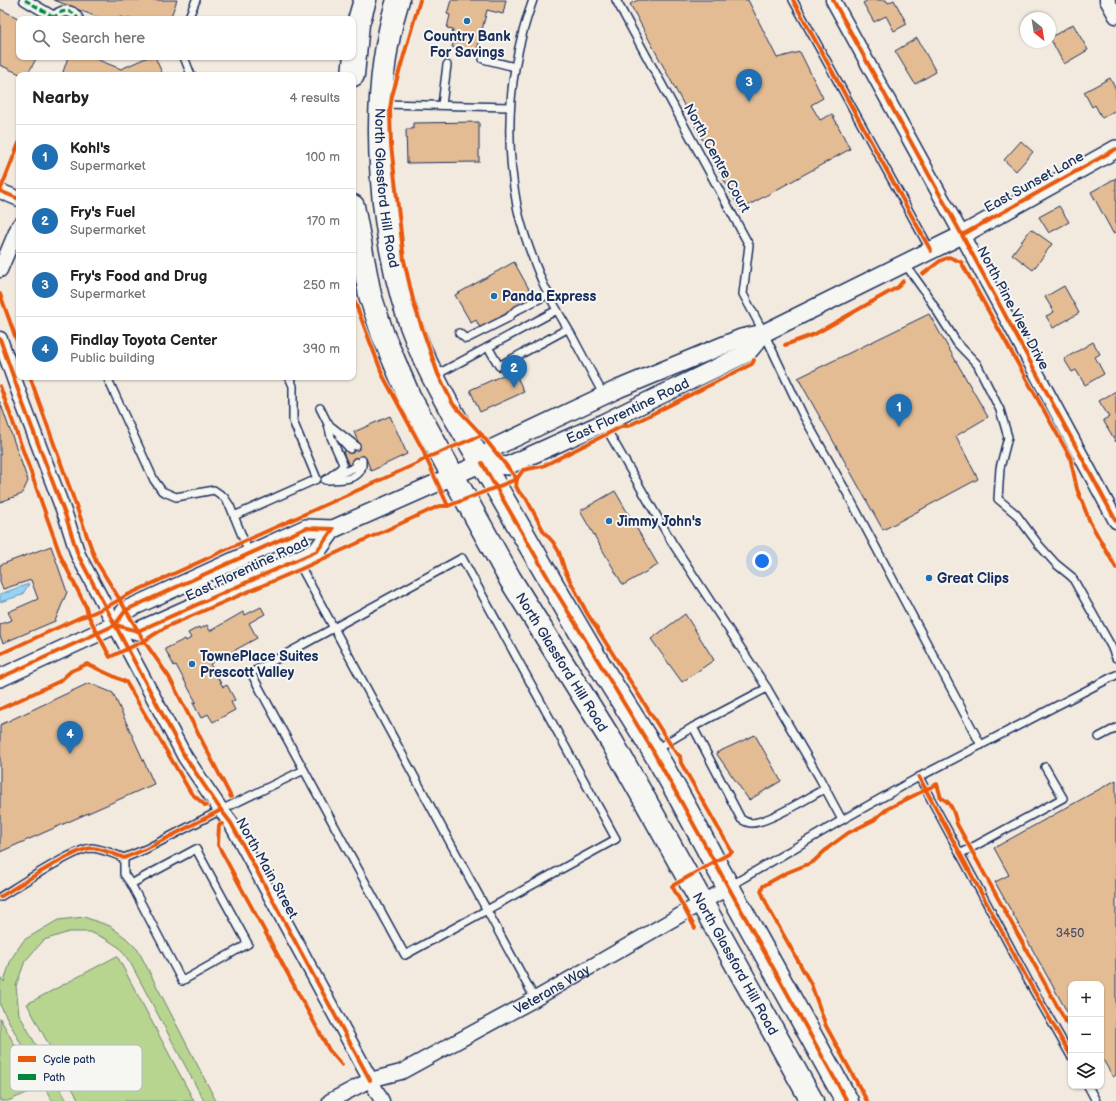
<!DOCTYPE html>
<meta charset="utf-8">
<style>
:root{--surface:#fff;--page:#f2f2f2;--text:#222;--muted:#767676;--line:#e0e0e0;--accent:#1f6fb2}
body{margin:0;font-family:"Balsamiq Sans",sans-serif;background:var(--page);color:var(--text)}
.controls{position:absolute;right:12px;bottom:12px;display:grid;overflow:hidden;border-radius:8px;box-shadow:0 1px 3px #0004}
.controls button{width:36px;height:36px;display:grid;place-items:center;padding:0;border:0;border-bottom:1px solid var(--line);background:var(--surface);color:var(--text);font:20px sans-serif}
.compass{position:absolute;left:1020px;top:12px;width:36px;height:36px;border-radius:50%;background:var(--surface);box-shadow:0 1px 3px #0004;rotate:150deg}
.you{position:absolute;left:762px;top:561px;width:14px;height:14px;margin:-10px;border:3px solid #fff;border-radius:50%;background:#1a73e8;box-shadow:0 0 0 6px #1a73e833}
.badge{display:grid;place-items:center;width:26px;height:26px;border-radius:50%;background:var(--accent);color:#fff;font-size:13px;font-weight:700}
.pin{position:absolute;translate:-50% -33px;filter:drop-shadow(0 1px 2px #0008)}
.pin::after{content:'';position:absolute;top:21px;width:14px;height:12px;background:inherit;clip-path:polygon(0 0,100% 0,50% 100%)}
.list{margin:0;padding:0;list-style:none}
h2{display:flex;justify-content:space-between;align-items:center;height:52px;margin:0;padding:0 16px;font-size:17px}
h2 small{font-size:13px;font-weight:400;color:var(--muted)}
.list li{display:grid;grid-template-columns:26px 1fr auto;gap:12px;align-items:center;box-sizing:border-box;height:64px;padding:0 16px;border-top:1px solid var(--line)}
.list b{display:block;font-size:15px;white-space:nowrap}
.list p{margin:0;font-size:13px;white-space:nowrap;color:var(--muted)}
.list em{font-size:13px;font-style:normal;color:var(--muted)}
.icon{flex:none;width:22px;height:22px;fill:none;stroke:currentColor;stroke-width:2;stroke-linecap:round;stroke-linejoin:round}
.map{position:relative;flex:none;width:1116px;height:1101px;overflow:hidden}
.search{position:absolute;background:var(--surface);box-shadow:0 1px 3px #0004;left:16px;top:16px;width:340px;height:44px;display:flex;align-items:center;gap:10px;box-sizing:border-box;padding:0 14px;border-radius:8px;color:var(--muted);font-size:15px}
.panel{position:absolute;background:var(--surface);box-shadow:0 1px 3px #0004;left:16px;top:72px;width:340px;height:308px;border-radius:8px}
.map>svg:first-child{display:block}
.green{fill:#b7d58e;stroke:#698276}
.water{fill:url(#water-ripples);stroke:#6491b9}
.building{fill:#e3bc94;stroke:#1b2f5e}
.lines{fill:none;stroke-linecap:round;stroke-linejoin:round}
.service-casing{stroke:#1b2f5e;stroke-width:10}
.pedestrian-casing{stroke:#1b2f5e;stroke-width:13}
.minor-casing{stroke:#1b2f5e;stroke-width:17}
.tertiary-casing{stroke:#1b2f5e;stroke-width:20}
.primary-casing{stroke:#1b2f5e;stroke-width:25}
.service{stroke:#f6f6f2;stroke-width:7}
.pedestrian{stroke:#f6f6f2;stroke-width:10}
.minor{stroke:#f6f6f2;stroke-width:14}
.tertiary{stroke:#f6f6f2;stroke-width:17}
.primary{stroke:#f6f6f2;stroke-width:22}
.quiet{stroke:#00873e;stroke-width:3;stroke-dasharray:6 3;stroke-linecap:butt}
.cycleway-casing{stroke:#f6f6f2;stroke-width:6}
.cycleway{stroke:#e8590c;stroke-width:4}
.poi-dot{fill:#1f6fb2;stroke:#f6f6f2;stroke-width:1.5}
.labels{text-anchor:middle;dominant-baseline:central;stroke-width:4;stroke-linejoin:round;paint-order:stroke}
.number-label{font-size:12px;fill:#4d526c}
.poi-label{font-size:14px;font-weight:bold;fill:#1b2f5e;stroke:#f6f6f2;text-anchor:start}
.street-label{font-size:14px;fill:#1b2f5e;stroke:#f6f6f2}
.key{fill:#f6f6f2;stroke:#b4bac6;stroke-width:1}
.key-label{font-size:11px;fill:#1b2f5e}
</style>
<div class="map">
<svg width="1116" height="1101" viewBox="0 0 1116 1101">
<defs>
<pattern id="water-ripples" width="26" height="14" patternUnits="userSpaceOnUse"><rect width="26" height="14" fill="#95d3f6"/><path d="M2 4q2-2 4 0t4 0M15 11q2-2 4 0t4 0" fill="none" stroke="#80b5d5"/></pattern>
</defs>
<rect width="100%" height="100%" fill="#f2eadf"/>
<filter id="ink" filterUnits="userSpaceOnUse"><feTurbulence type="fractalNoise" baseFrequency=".025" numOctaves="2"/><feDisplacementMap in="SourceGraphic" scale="8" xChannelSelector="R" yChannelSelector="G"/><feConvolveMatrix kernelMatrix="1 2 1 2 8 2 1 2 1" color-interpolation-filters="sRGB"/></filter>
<g filter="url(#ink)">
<!-- green -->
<g class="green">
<path d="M84,917L110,926L126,938L138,950L216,1101H204L131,964L120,948L106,939L90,932H69L44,940L25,961L16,986L19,1014L67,1101H52L0,1005V977L4,982L11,959L24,940L58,920Z"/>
<path d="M117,956L194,1101H79L27,1004Z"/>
<path d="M0,1018L38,1088L8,1101H0Z"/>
</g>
<!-- water -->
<path class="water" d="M29,584L22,595L0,602V594Z"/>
<!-- building -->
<g class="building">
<path d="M54,0H177L170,19H125L120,17L119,19H102Z"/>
<path d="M451,0H506L503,14L487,10L477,50L471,48L470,51L452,47L455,36L452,35L453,29L447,28L450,15L447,14Z"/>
<path d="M638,0H748L777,58L800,52L823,98L811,105L820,120L832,114L850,149L740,210L630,4Z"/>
<path d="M868,0H886L888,3L894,0L907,24L894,31L886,16L874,22L863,3Z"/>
<path d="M0,9L20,19L19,57H37L30,70L24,75H22L0,65Z"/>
<path d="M1073,24L1088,50L1064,64L1050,38Z"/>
<path d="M917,38L936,72L915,84L895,51Z"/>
<path d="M68,57H91L121,69L148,57H155L163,75H62Z"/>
<path d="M1110,78L1116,90V110L1102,118L1095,105L1092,107L1084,92Z"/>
<path d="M479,122V162L407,163L406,129H413V123Z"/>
<path d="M1021,141L1033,152L1016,171L1004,160Z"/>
<path d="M1116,178V232L1113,233L1091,192Z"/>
<path d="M1059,206L1069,222L1049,233L1039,217Z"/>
<path d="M1031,229L1052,244L1033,270L1012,254Z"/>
<path d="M514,262L534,298L480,328L476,320L471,323L455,295Z"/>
<path d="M1064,286L1079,313L1053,328L1046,316L1054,312L1045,297Z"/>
<path d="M929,314L988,417L956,436L978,479L883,530L798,378Z"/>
<path d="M1093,342L1100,354L1095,357L1104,374L1085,385L1076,370L1072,372L1064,359Z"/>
<path d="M514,370L524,392L480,412L470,390Z"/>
<path d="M1116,391V442L1103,420L1109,417L1099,401Z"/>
<path d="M0,402L28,481L22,494L0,502Z"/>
<path d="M390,416L407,454L371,471L366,458L349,466L343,452L359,444L354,432Z"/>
<path d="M615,491L658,565L623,585L580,511Z"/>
<path d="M51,546L67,592L55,621L3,643L0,636V624L12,620L8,612L38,599L31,580L3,589L0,581V565Z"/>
<path d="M261,607L265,614L249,623L257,638L210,664L223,687L227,685L235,700L231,702L235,710L213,722L208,714L201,718L193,703L196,702L176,665L174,666L165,649L185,639L186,641L191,638L188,633L199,627L200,629L207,625L210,631L243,612L245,615Z"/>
<path d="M685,614L714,660L682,682L651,639Z"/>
<path d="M89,683L113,693L154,784L0,852V725Z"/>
<path d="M755,735L781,781L749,800L716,753Z"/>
<path d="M1116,780V1075L1113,1077L1101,1056V984H1071V1019L995,882L1009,875L994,848Z"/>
</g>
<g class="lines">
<!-- service casing -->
<g class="service-casing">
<g id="service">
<path d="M533,0C509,66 504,137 517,206C522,232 532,257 542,281C550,299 561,317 571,334C582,355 593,375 604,396"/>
<path d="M616,0L749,245L743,294L764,333L803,415L847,493L981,745"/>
<path d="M793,0L931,251"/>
<path d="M188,19L196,0"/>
<path d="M184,57L191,75"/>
<path d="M483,59L515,67"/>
<path d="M383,104L510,107"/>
<path d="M442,105L447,65"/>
<path d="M905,264L925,292L957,343L977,364L1000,410L1008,437L1000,468L998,499L1016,514L1039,545L1056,564L1072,577L1111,646L1116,658"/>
<path d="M459,333L466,339L508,318L515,311L549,294"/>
<path d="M488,347L499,366L567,329"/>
<path d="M436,375L557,310"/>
<path d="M107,377L154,480L162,491L176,497L214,490L224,497L230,506L249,553"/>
<path d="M320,408L328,424L356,446"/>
<path d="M603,423L673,544L767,688L819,777L842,820"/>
<path d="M340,438L350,449"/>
<path d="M334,476L356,467V462"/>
<path d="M325,480C341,480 364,481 362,460"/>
<path d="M326,480L341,468L343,464L331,437L328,424"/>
<path d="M234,516L317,479L293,421V386L289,377"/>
<path d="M462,558L616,839L405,955L251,673Z"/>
<path d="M297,560L535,999"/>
<path d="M693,727L741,819C745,822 747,823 752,823C770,822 809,797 826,788"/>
<path d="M1099,737L1116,728"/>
<path d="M656,749L693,727L767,688"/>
<path d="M919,777L1030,984L1071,1056"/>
<path d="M960,854L1063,798L1045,767"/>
<path d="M124,858V874L131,884L182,981L248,944L196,849L131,884"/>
<path d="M730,886L842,820L919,777L1116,675"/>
<path d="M0,897C18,886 75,848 92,848C103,849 114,854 124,858L146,849L221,810L304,770"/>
<path d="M1088,1086L1096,1101"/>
</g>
</g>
<!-- pedestrian casing -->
<g class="pedestrian-casing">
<g id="pedestrian">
<path d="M25,0L54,17"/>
<path d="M53,19C60,9 72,8 78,19"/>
</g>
</g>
<!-- minor casing -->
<g class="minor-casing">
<g id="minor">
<path d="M833,0L962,235L1116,521"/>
<path d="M1107,0L1116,16"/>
<path d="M0,191L19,199"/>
<path d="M0,270L19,225"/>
<path d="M0,339L23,404L66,517L78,555L185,757L221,810L231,823L382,1101"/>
<path id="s1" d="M330,1101L370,1080L401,1072L535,999L729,887"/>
</g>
</g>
<!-- tertiary casing -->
<g class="tertiary-casing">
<g id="tertiary">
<path id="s2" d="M482,463L507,466L603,423L747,353L764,333"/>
<path d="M333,529L482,463L493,448L618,389L741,338L764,333L962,235L1116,149"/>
<path d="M0,678L115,625L126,610L306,528L333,529L317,551L138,631L115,625"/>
</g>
</g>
<!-- primary casing -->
<g class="primary-casing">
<g id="primary">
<path id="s3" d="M398,0C366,103 379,250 420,349C443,402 475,450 503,499C535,554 566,609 599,664C616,692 634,719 651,747C674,785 695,825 716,865C760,943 803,1022 847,1101"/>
<path d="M353,75L358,24L365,0"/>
<path id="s4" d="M353,206L370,295L383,335L409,396L510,579L612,742L645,800L812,1101"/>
</g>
</g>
<!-- service -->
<use href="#service" class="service"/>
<!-- pedestrian -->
<use href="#pedestrian" class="pedestrian"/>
<!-- minor -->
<use href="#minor" class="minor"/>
<!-- tertiary -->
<use href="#tertiary" class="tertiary"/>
<!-- primary -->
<use href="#primary" class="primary"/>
<!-- quiet -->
<g class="quiet">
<path d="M25,0L54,17"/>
<path d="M53,19C60,9 72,8 78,19"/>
</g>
<!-- cycleway casing -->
<g class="cycleway-casing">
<g id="cycleway">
<path d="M420,0L392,96L390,109L391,145L404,260L414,304L438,374L453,404L482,435"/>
<path d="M793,0L931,251"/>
<path d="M833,0L962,235L1116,521"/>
<path d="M19,143L0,191L19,199"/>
<path d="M962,235L1116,149"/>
<path d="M923,274L940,261L949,257L961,262L1070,457L1077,489L1090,522L1116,568"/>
<path d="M0,294L19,347"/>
<path d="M0,339L23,404L66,517L78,555L185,757L221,810L231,823L370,1080"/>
<path d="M785,345L815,334L898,287L903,281"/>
<path d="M30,377L96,561L120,600L144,641L110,657L88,615C100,610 114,604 125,596L256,536L416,464L426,458L423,450L383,376L353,297"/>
<path d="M0,386L61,557L86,607L88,615L81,617L0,654"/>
<path d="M482,463L558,595L653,751L847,1101"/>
<path d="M448,506L426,458L482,435L517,479"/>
<path d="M0,678L115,625L126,610L306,528L333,529L317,551L138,631L115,625"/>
<path d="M0,709L60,681L71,671L87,664L126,682L191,793L206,806"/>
<path d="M919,777L1030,984L1071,1056"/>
<path d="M231,797L169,677L144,641L166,627L301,569L439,506H448L517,479"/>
<path d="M222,824L219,825L218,845L329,1050L342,1065"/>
<path d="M0,897C18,886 75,848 92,848C103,849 114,854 124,858L146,849L221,810"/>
<path d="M695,928L672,886L732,852L681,763L680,756L676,753L663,733L587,613L565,571L559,552L553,542L544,532L526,498L519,492L516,486L517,479L523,470L543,466L623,426H628L752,364L754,360"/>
<path d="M867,1101L826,1026L811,984L769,909L761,891L763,886L786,873L813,862L829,847L848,833L874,820L887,809L937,784L941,798C952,802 954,813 957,824L1071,1031"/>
</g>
</g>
<!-- cycleway -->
<use href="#cycleway" class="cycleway"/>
</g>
</g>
<!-- markers -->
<g class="poi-dot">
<circle cx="467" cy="21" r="4"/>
<circle cx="494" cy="296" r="4"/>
<circle cx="609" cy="521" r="4"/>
<circle cx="929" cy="578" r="4"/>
<circle cx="192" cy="664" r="4"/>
</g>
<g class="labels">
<!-- number labels -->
<g class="number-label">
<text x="1070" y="933">3450</text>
</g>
<!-- poi labels -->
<g class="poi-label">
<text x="467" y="36" text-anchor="middle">Country Bank<tspan x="467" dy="16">For Savings</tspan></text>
<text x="502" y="296">Panda Express</text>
<text x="617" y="521">Jimmy John's</text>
<text x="937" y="578">Great Clips</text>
<text x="200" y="656">TownePlace Suites<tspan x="200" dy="16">Prescott Valley</tspan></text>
</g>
<!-- street labels -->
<g class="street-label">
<text transform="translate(717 158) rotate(61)">North Centre Court</text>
<text transform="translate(1034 182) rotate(-29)">East Sunset Lane</text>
<text stroke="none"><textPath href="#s3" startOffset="190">North Glassford Hill Road</textPath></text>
<text transform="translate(1013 308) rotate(62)">North Pine View Drive</text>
<text stroke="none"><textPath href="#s2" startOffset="158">East Florentine Road</textPath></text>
<text transform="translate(247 569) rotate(-25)">East Florentine Road</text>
<text stroke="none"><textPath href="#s4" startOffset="506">North Glassford Hill Road</textPath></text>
<text transform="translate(267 868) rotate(61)">North Main Street</text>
<text stroke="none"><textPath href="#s4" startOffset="854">North Glassford Hill Road</textPath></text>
<text stroke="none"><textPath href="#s1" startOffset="249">Veterans Way</textPath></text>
</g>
</g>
<!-- legend -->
<rect x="10" y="1045" width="132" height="46" rx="6" class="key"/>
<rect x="18" y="1056" width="18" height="6" fill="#e8590c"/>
<rect x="18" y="1074" width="18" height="6" fill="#00873e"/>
<g class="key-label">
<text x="43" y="1063">Cycle path</text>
<text x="43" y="1081">Path</text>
</g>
</svg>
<div class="controls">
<button>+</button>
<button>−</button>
<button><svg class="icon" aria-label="layers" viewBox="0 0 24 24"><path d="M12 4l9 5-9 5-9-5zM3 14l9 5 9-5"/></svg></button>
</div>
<svg class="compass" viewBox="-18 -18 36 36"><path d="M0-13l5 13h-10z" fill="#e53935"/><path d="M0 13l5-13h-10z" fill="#767676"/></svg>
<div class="you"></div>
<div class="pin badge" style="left:899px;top:427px">1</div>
<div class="pin badge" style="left:514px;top:388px">2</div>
<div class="pin badge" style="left:749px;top:102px">3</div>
<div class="pin badge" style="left:70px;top:754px">4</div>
<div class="search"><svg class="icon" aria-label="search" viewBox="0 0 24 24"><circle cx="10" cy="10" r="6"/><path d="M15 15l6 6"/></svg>Search here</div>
<section class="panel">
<h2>Nearby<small>4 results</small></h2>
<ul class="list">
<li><span class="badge">1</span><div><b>Kohl's</b><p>Supermarket</p></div><em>100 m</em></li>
<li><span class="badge">2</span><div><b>Fry's Fuel</b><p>Supermarket</p></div><em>170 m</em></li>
<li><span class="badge">3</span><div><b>Fry's Food and Drug</b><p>Supermarket</p></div><em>250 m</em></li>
<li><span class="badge">4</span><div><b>Findlay Toyota Center</b><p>Public building</p></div><em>390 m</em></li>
</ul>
</section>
</div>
